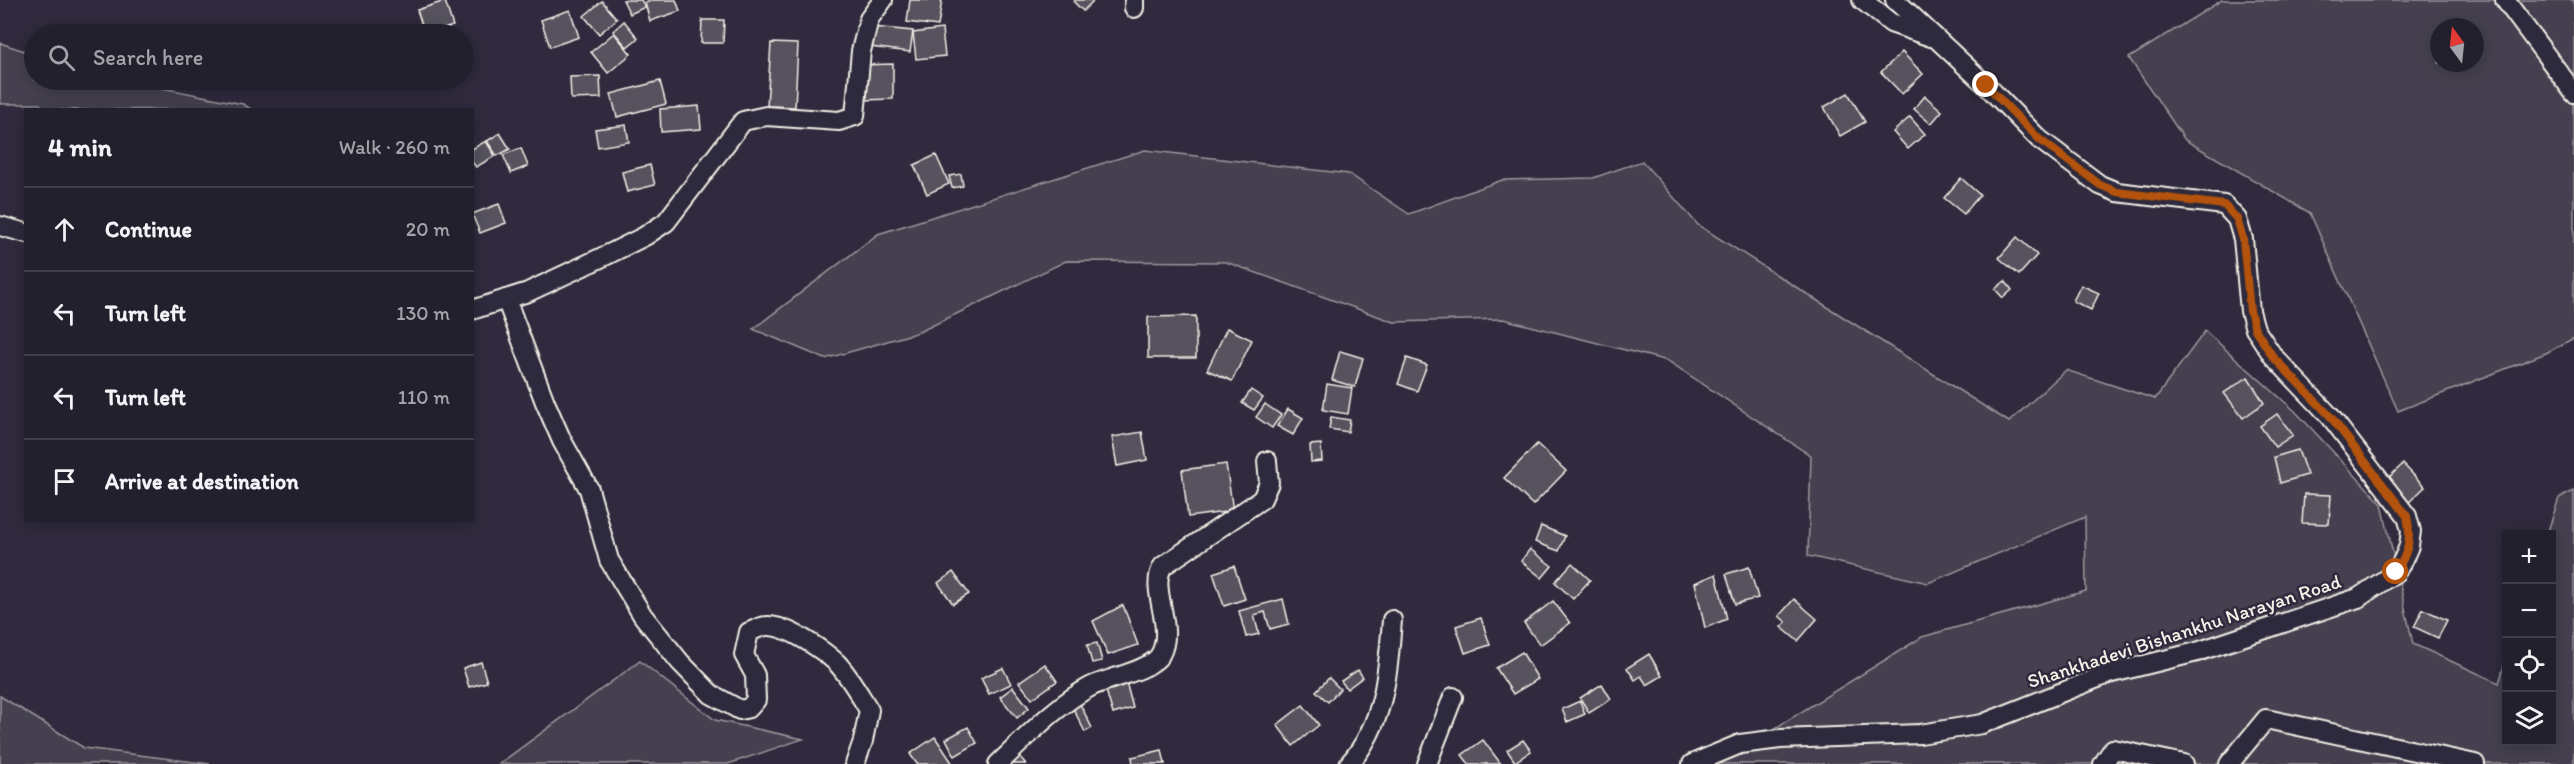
<!DOCTYPE html>
<meta charset="utf-8">
<style>
:root{--surface:#23202e;--page:#2f2d3a;--text:#f1f3f6;--muted:#a3a3aa;--line:#403e4a}
body{margin:0;font-family:Itim,sans-serif;background:var(--page);color:var(--text)}
.controls{position:absolute;right:18px;bottom:18px;display:grid;overflow:hidden;border-radius:0px;box-shadow:0 3px 15px #0003}
.controls button{width:54px;height:54px;display:grid;place-items:center;padding:0;border:0;border-bottom:2px solid var(--line);background:var(--surface);color:var(--text);font:30px sans-serif}
.compass{position:absolute;left:2430px;top:18px;width:54px;height:54px;border-radius:50%;background:var(--surface);box-shadow:0 3px 15px #0003;rotate:345deg}
.stop{position:absolute;width:18px;height:18px;margin:-14px;border:4px solid #b45309;border-radius:50%;background:#fff}
.stop.end{background:#b45309;border-color:#fff;box-shadow:0 2px 6px #0008}
.list{margin:0;padding:0;list-style:none}
h2{display:flex;justify-content:space-between;align-items:center;height:78px;margin:0;padding:0 24px;font-size:26px}
h2 small{font-size:20px;font-weight:400;color:var(--muted)}
.list li{display:grid;grid-template-columns:39px 1fr auto;gap:18px;align-items:center;box-sizing:border-box;height:84px;padding:0 24px;border-top:2px solid var(--line)}
.list b{display:block;font-size:22px;white-space:nowrap}
.list em{font-size:20px;font-style:normal;color:var(--muted)}
.icon{flex:none;width:33px;height:33px;fill:none;stroke:currentColor;stroke-width:2;stroke-linecap:round;stroke-linejoin:round}
.map{position:relative;flex:none;width:2574px;height:764px;overflow:hidden}
.search{position:absolute;background:var(--surface);box-shadow:0 3px 15px #0003;left:24px;top:24px;width:450px;height:66px;display:flex;align-items:center;gap:15px;box-sizing:border-box;padding:0 21px;border-radius:33px;color:var(--muted);font-size:22px}
.panel{position:absolute;background:var(--surface);box-shadow:0 3px 15px #0003;left:24px;top:108px;width:450px;height:414px;border-radius:0px}
.map>svg:first-child{display:block}
.green{fill:#454050;stroke:#9c989c;stroke-width:1.5;fill-rule:evenodd}
.building{fill:#56525f;stroke:#f4f1e8;stroke-width:1.5}
.lines{fill:none;stroke-linecap:round;stroke-linejoin:round}
.minor-casing{stroke:#f4f1e8;stroke-width:22}
.minor{stroke:#2f2a3d;stroke-width:18}
.route{stroke:#b45309;stroke-width:8}
.labels{text-anchor:middle;dominant-baseline:central;stroke-width:5;stroke-linejoin:round;paint-order:stroke}
.street-label{font-size:20px;fill:#f4f1e8;stroke:#2f2a3d}
</style>
<div class="map">
<svg width="2574" height="764" viewBox="0 0 2574 764">
<rect width="100%" height="100%" fill="#2f2a3d"/>
<filter id="ink" filterUnits="userSpaceOnUse"><feTurbulence type="fractalNoise" baseFrequency=".0167" numOctaves="2"/><feDisplacementMap in="SourceGraphic" scale="12" xChannelSelector="R" yChannelSelector="G"/><feConvolveMatrix kernelMatrix="1 2 1 2 8 2 1 2 1" color-interpolation-filters="sRGB"/></filter>
<g filter="url(#ink)">
<!-- green -->
<g class="green">
<path d="M2222,0H2574V338L2546,353L2398,411L2310,213L2185,140L2129,58ZM2439,27H2475V63H2439Z"/>
<path d="M0,43L34,54V80H122L243,104L251,109L43,110L40,104H0Z"/>
<path d="M1145,150L1349,174L1409,214L1502,180L1593,178L1642,161L1698,225L2009,422L2066,370L2155,399L2205,331L2295,411L2382,504L2413,644L2499,683L2506,659V742H2552V534H2547L2559,498L2574,491V764H1709L1727,758L1922,637L2086,591L2085,517L1928,583L1808,556L1811,456L1668,361L1503,319L1394,322L1226,262L1066,261L919,332L825,359L753,329L878,234Z"/>
<path d="M640,661L715,720L803,739L728,764H499Z"/>
<path d="M0,696L84,748L210,764H0Z"/>
</g>
<!-- building -->
<g class="building">
<path d="M623,0H641L645,7L630,14Z"/>
<path d="M654,0H676L680,11L650,21L645,3Z"/>
<path d="M910,0H942L938,26L907,22Z"/>
<path d="M1075,0H1094L1083,11L1074,2Z"/>
<path d="M445,1L453,26L425,34L417,10Z"/>
<path d="M602,1L617,19L599,34L584,16Z"/>
<path d="M570,10L579,37L550,47L541,20Z"/>
<path d="M702,20H724L723,43H701Z"/>
<path d="M624,21L638,38L627,47L613,31Z"/>
<path d="M420,24L424,34H390Z"/>
<path d="M873,27L913,31L910,52L870,47Z"/>
<path d="M942,29L945,56L916,59L913,33Z"/>
<path d="M614,33L631,54L608,73L591,52Z"/>
<path d="M771,43L798,44L795,107L767,106Z"/>
<path d="M1902,52L1923,74L1902,94L1881,72Z"/>
<path d="M893,64V99L862,100L861,65Z"/>
<path d="M600,76L601,98L571,99L570,77Z"/>
<path d="M660,81L666,104L617,117L611,94Z"/>
<path d="M1848,93L1865,122L1840,136L1824,107Z"/>
<path d="M1925,96L1942,111L1931,124L1914,109Z"/>
<path d="M699,106L701,129L661,132L660,109Z"/>
<path d="M1910,117L1925,134L1908,149L1893,132Z"/>
<path d="M626,125L629,142L598,147L595,129Z"/>
<path d="M500,133L510,149L497,156L487,141Z"/>
<path d="M486,141L495,156L476,167L472,162V149Z"/>
<path d="M521,148L528,166L511,173L503,155Z"/>
<path d="M936,155L949,184L927,194L914,165Z"/>
<path d="M650,165L655,185L627,192L622,172Z"/>
<path d="M961,174L963,186L952,188L949,176Z"/>
<path d="M1961,178L1980,195L1964,214L1944,198Z"/>
<path d="M499,204L506,223L480,233L472,214Z"/>
<path d="M2017,237L2037,255L2019,275L1999,258Z"/>
<path d="M2005,281L2012,290L2003,298L1995,289Z"/>
<path d="M2081,285L2099,293L2091,310L2073,301Z"/>
<path d="M1196,316V358H1148V317Z"/>
<path d="M1227,328L1252,340L1232,381L1207,370Z"/>
<path d="M1340,351L1363,358L1355,387L1332,380Z"/>
<path d="M1407,358L1427,365L1417,391L1398,384Z"/>
<path d="M2248,377L2264,403L2243,418L2224,393Z"/>
<path d="M1327,384L1352,388L1348,414L1323,410Z"/>
<path d="M1251,390L1263,398L1254,410L1242,403Z"/>
<path d="M1265,404L1281,415L1272,428L1256,417Z"/>
<path d="M1288,409L1303,418L1293,435L1277,426Z"/>
<path d="M2277,414L2293,435L2275,447L2260,426Z"/>
<path d="M1331,417L1350,420L1348,432L1329,429Z"/>
<path d="M1142,432L1147,460L1117,466L1112,437Z"/>
<path d="M1321,444L1322,461L1311,462L1310,445Z"/>
<path d="M1537,444L1566,471L1533,505L1504,478Z"/>
<path d="M2298,450L2307,475L2280,483L2274,457Z"/>
<path d="M1226,464L1233,511L1188,517L1182,470Z"/>
<path d="M2403,464L2425,487L2407,504L2385,481Z"/>
<path d="M2304,494L2331,495L2329,524L2302,523Z"/>
<path d="M1541,526L1565,536L1559,551L1535,542Z"/>
<path d="M1530,549L1552,566L1542,578L1521,561Z"/>
<path d="M1572,563L1590,580L1573,599L1555,582Z"/>
<path d="M1234,566L1245,599L1224,606L1213,573Z"/>
<path d="M1749,567L1758,598L1735,604L1726,574Z"/>
<path d="M953,572L969,594L953,604L938,583Z"/>
<path d="M1716,574L1727,619L1705,628L1695,583Z"/>
<path d="M1283,599L1289,624L1270,629L1265,612L1254,615L1259,634L1246,637L1239,611Z"/>
<path d="M1794,599L1817,619L1798,641L1781,627L1786,622L1779,616Z"/>
<path d="M1553,601L1570,623L1540,645L1524,623Z"/>
<path d="M1123,605L1138,645L1108,655L1093,621Z"/>
<path d="M2423,609L2447,620L2438,638L2414,627Z"/>
<path d="M1481,618L1490,645L1465,653L1456,626Z"/>
<path d="M1097,643L1102,661L1092,663L1087,645Z"/>
<path d="M1522,652L1538,679L1513,694L1496,668Z"/>
<path d="M1649,654L1662,676L1647,685L1641,676L1635,680L1627,668Z"/>
<path d="M481,662L487,682L469,687L463,668Z"/>
<path d="M1045,664L1057,681L1032,699L1019,682Z"/>
<path d="M1003,668L1011,684L989,694L981,678Z"/>
<path d="M1358,670L1363,677L1347,689L1341,681Z"/>
<path d="M1329,678L1340,689L1328,702L1316,691Z"/>
<path d="M1126,682L1133,708L1113,714L1105,687Z"/>
<path d="M1602,684L1611,699L1589,713L1580,698Z"/>
<path d="M1013,687L1029,708L1017,718L1000,697Z"/>
<path d="M1580,701L1585,714L1567,722L1562,709Z"/>
<path d="M1079,702L1092,728L1085,732L1072,706Z"/>
<path d="M1303,705L1319,725L1293,746L1277,725Z"/>
<path d="M968,727L977,743L955,756L946,739Z"/>
<path d="M935,737L953,764H917L910,754Z"/>
<path d="M1483,740L1501,764H1469L1462,755Z"/>
<path d="M1523,740L1531,751L1515,762L1507,750Z"/>
<path d="M1162,750L1165,764H1133L1132,757Z"/>
<path d="M1019,756L1026,764H1009Z"/>
</g>
<g class="lines">
<!-- minor casing -->
<g class="minor-casing">
<g id="minor">
<path d="M1134,0V8"/>
<path d="M1862,0L1891,23L1931,37"/>
<path d="M2505,0L2574,93"/>
<path d="M0,226L26,233"/>
<path d="M506,299L545,402L562,441L589,489L609,560L643,616L680,662L711,694L740,710L749,708L756,700L755,675L744,655L749,632C754,630 761,626 767,626C787,625 823,650 837,663C850,677 859,694 869,710L863,741L855,764"/>
<path d="M472,310L528,292L611,253L645,236L666,222L743,121L766,116L839,121L855,116L861,51L869,19L883,0"/>
<path d="M998,764C1027,737 1055,706 1090,687C1107,678 1150,671 1160,655C1176,627 1148,589 1163,566L1262,499L1269,483L1267,461"/>
<path d="M1349,764C1385,723 1388,672 1392,620"/>
<path d="M1427,764L1453,697"/>
<path d="M1692,764L1740,744L1780,739L1920,734L1982,724L2108,674L2197,652L2358,598L2396,572L2403,560L2409,546L2411,531L2407,516L2330,416L2273,356L2255,329L2250,311L2243,239L2237,219L2224,205L2117,192L2100,185L2039,139L1986,85L1895,0"/>
<path d="M2103,764L2113,749L2184,764"/>
<path d="M2229,764L2266,719L2475,764"/>
</g>
</g>
<!-- minor -->
<use href="#minor" class="minor"/>
</g>
</g>
<g class="lines" filter="url(#ink)">
<!-- route -->
<path class="route" d="M1986,85L2039,139L2100,185L2117,192L2224,205L2237,219L2243,239L2250,311L2255,329L2273,357L2330,416L2407,516C2412,539 2408,553 2396,572"/>
</g>
<g class="labels">
<!-- street labels -->
<g class="street-label">
<text transform="translate(2184 631) rotate(-18)">Shankhadevi Bishankhu Narayan Road</text>
</g>
</g>
</svg>
<div class="controls">
<button>+</button>
<button>−</button>
<button><svg class="icon" aria-label="locate" viewBox="0 0 24 24"><circle cx="12" cy="12" r="6"/><path d="M12 2v4M12 18v4M2 12h4M18 12h4"/></svg></button>
<button><svg class="icon" aria-label="layers" viewBox="0 0 24 24"><path d="M12 4l9 5-9 5-9-5zM3 14l9 5 9-5"/></svg></button>
</div>
<svg class="compass" viewBox="-18 -18 36 36"><path d="M0-13l5 13h-10z" fill="#e53935"/><path d="M0 13l5-13h-10z" fill="#a3a3aa"/></svg>
<div class="stop" style="left:2396px;top:572px"></div>
<div class="stop end" style="left:1986px;top:85px"></div>
<div class="search"><svg class="icon" aria-label="search" viewBox="0 0 24 24"><circle cx="10" cy="10" r="6"/><path d="M15 15l6 6"/></svg>Search here</div>
<section class="panel">
<h2>4 min<small>Walk · 260 m</small></h2>
<ul class="list">
<li><svg class="icon" aria-label="ahead" viewBox="0 0 24 24"><path d="M12 20V5M6 11l6-6 6 6"/></svg><div><b>Continue</b></div><em>20 m</em></li>
<li><svg class="icon" aria-label="left" viewBox="0 0 24 24"><path d="M17 20v-9H6M10 6l-5 5 5 5"/></svg><div><b>Turn left</b></div><em>130 m</em></li>
<li><svg class="icon" aria-label="left" viewBox="0 0 24 24"><path d="M17 20v-9H6M10 6l-5 5 5 5"/></svg><div><b>Turn left</b></div><em>110 m</em></li>
<li><svg class="icon" aria-label="arrive" viewBox="0 0 24 24"><path d="M6 21V4h12l-3 4 3 4H6"/></svg><div><b>Arrive at destination</b></div></li>
</ul>
</section>
</div>
